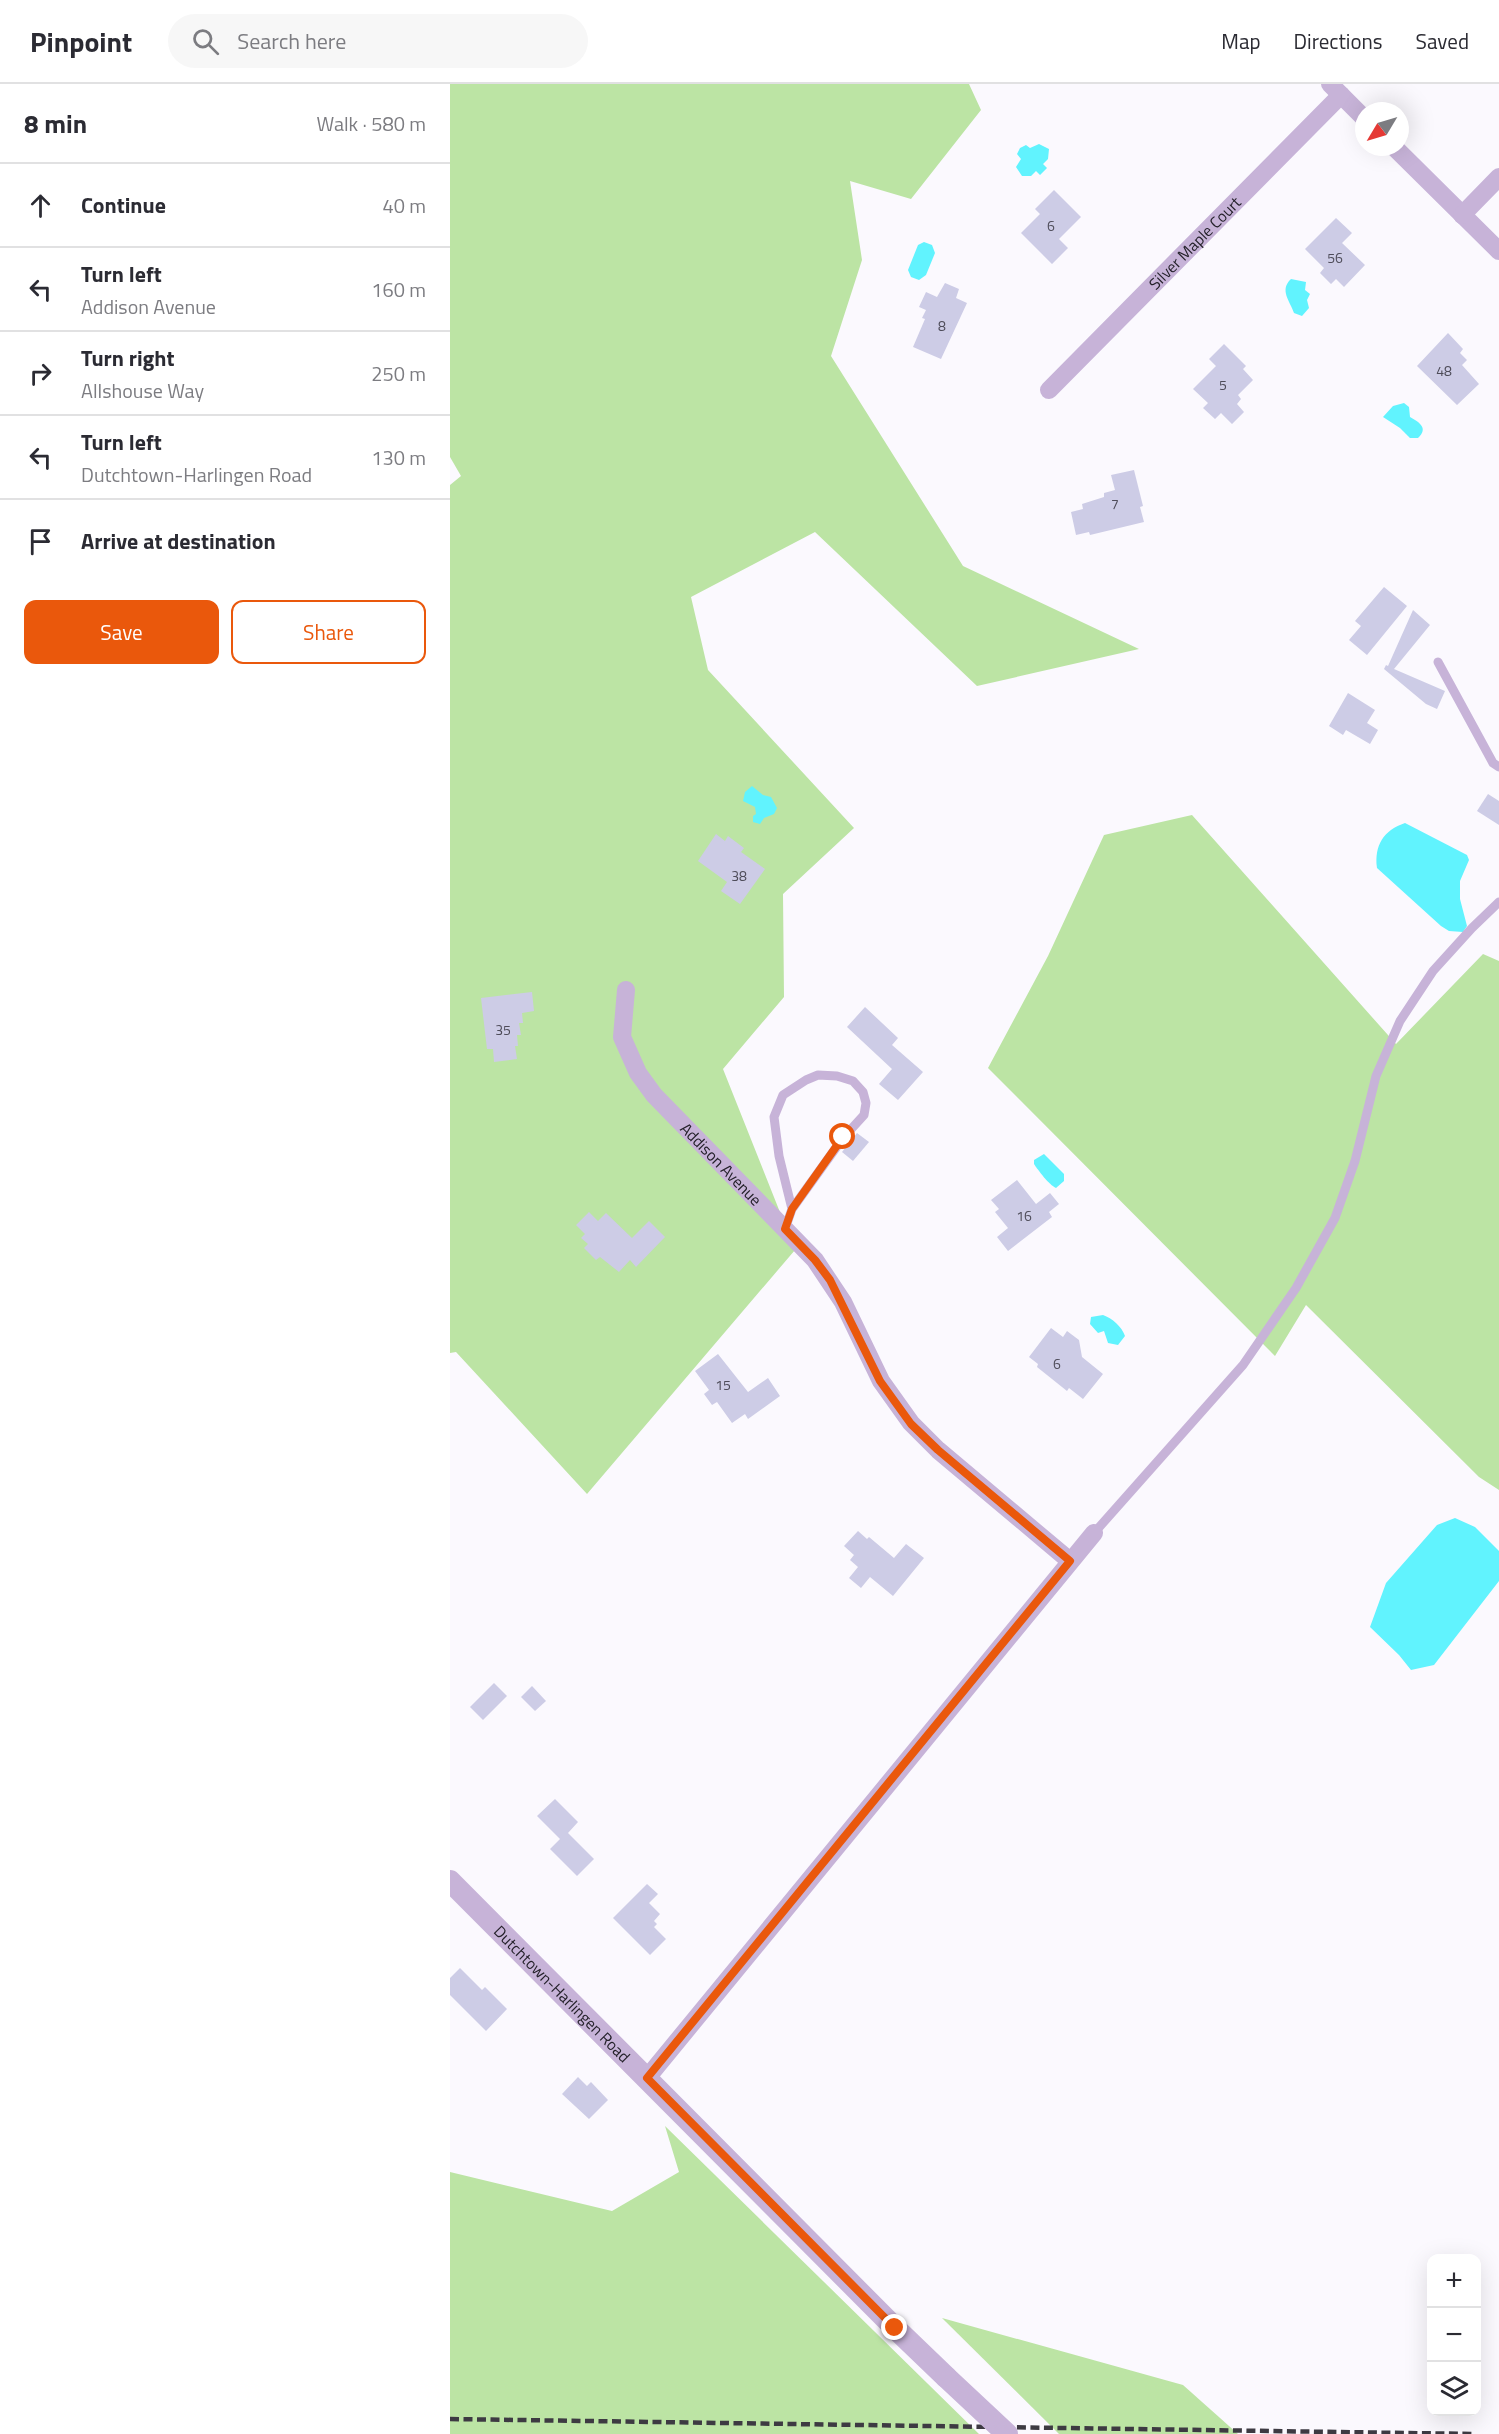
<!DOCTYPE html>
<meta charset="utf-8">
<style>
:root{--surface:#fff;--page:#f7f7f7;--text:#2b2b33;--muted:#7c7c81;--line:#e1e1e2;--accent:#ea580c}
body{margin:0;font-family:"Titillium Web",sans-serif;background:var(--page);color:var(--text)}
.controls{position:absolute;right:18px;bottom:18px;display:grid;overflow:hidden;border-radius:12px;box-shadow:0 6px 24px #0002}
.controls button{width:54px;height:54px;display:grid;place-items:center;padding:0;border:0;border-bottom:2px solid var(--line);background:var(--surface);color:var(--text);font:30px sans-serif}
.compass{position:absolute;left:905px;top:18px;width:54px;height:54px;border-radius:50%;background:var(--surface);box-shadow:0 6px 24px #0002;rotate:232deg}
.stop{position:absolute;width:18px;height:18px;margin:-14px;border:4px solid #ea580c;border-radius:50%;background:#fff}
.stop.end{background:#ea580c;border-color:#fff;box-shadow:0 2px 6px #0008}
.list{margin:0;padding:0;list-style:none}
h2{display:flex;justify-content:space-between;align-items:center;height:78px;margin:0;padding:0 24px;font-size:26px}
h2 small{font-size:20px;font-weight:400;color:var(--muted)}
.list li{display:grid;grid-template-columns:39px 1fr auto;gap:18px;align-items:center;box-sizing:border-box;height:84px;padding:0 24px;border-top:2px solid var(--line)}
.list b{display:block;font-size:22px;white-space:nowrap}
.list p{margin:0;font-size:20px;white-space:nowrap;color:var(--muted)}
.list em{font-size:20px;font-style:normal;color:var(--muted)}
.actions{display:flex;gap:12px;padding:18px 24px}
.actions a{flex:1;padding:14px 0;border:2px solid var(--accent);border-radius:12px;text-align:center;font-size:21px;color:var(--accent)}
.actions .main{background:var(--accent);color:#fff}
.icon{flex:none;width:33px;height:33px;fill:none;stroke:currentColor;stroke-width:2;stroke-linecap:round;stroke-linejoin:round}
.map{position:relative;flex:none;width:1049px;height:2350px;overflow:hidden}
header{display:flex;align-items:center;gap:36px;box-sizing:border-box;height:84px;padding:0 30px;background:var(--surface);border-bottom:2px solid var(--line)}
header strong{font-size:28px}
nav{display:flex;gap:33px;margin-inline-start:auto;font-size:21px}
.search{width:420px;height:54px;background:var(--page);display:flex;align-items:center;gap:15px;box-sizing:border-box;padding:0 21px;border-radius:33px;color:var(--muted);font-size:22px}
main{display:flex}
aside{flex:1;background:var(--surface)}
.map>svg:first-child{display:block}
.green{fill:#bce4a4}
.water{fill:#61f3fe}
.building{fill:#cdcce6}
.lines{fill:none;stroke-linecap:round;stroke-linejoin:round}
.service{stroke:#c7b3d8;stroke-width:9}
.minor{stroke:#c7b3d8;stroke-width:18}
.tertiary{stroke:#c7b3d8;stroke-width:22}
.rail{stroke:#3d3a42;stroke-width:4.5;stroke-dasharray:9 4.5;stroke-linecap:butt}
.tertiary-bridge{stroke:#c7b3d8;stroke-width:22}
.route{stroke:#ea580c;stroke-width:8}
.labels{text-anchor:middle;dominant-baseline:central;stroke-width:4.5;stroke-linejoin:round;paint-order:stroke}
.number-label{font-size:14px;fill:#4e4c59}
.street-label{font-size:16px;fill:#24212a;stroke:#fff}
</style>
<header>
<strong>Pinpoint</strong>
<div class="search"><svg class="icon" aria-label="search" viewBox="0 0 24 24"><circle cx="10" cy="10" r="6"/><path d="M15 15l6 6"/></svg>Search here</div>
<nav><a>Map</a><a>Directions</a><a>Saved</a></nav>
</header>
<main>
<aside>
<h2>8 min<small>Walk · 580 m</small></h2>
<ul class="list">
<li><svg class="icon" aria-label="ahead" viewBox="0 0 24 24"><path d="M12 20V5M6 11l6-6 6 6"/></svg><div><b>Continue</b></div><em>40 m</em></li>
<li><svg class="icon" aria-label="left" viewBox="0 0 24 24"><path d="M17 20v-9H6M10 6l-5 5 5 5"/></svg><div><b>Turn left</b><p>Addison Avenue</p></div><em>160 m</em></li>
<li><svg class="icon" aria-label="right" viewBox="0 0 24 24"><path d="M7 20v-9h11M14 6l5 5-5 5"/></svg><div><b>Turn right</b><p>Allshouse Way</p></div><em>250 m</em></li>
<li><svg class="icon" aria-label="left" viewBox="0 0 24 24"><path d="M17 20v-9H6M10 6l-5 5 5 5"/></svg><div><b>Turn left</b><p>Dutchtown-Harlingen Road</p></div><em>130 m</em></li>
<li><svg class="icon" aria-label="arrive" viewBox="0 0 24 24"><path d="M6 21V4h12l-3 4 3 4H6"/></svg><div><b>Arrive at destination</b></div></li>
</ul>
<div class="actions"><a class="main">Save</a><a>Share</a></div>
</aside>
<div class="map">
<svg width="1049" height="2350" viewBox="0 0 1049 2350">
<rect width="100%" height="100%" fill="#fbf9fe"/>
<!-- green -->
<g class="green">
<path d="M0,0H519L531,26L461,115L400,97L412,176L381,272L513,482L689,565L527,602L365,448L241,513L258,586L404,744L333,810L334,913L273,985L345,1166L137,1410L6,1268L0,1269V401L11,392L0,373Z"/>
<path d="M742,731L946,960L1033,870L1049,877V1406L1029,1393L856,1221L825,1272L538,984L598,872L654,751Z"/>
<path d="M215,2042L529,2350H0V2088L162,2127L229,2088Z"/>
<path d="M492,2234L733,2301L788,2350H609Z"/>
</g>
<!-- water -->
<g class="water">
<path d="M589,60L599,65L598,75L593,80L597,84L590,91L586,87L581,92H572L566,83L571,75L567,70L570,64L576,61L580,64Z"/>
<path d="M474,158L482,161L485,169L476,191L469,196L461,193L458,186L468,161Z"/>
<path d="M841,195L856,198L855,206L860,210L857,216L859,224L852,232L844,229C840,217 829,206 841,195Z"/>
<path d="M954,319L959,323L960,333C969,338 979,344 968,354H960L950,344L933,333L943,322Z"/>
<path d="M302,702L313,711L321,713L327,724L324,730L314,734L310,740L303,738V732L306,730L305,723L293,717L295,708Z"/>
<path d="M955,739L1017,771L1019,776L1010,797V815L1017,842L1013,848L999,847L991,842L927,784C924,761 934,746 955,739Z"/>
<path d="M594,1070L614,1090V1097L606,1104C599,1101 588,1086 584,1080V1076Z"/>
<path d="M653,1231C662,1234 672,1243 675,1252L668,1261L658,1259L654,1247L648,1249L640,1240L641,1233Z"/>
<path d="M1005,1434L1025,1443L1049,1467V1497L984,1581L961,1586L949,1571L920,1543L936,1499L987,1441Z"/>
</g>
<!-- building -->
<g class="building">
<path d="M604,106L631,133L609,155L618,164L602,180L571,149L590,130L585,125Z"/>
<path d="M886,134L902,149L892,159L915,181L894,203L886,195L881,200L870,189L874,184L855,165Z"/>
<path d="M495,199L509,205L506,214L517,219L491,275L463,263L475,235L472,234L476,226L469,223L476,208L487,213Z"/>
<path d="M998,249L1013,265L1010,269L1017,276L1012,281L1029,300L1007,321L967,282Z"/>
<path d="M774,260L796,282L793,285L803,296L788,311L791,315L787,320L794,328L782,340L771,329L765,335L753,324L758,319L743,305L766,282L759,275Z"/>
<path d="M684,386L693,422L690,423L694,438L640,451L639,448L626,451L621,428L633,425L632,420L654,413V409L665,406L661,391Z"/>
<path d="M934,503L957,522L917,571L899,556L911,542L905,537Z"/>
<path d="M963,526L980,541L944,585L995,607L987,625L976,620L934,585L936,581L938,582Z"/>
<path d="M898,609L925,626L917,639L928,646L920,660L896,646L893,651L879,642Z"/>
<path d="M1038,710L1049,717V741L1027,727Z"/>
<path d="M266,750L275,757L278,752L294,764L291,768L315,785L290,820L271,807L277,798L248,777Z"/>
<path d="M82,908L84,927L72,929L73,939H69L71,951H67L68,962H65L67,975L44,978L43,965H37L31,914Z"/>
<path d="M415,923L448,954L442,961L473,988L448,1016L429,1000L442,985L397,943Z"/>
<path d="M407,1049L419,1058L403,1077L392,1068Z"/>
<path d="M567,1096L586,1120L600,1109L609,1120L599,1128L602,1133L558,1167L547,1153L558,1144L545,1128L549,1125L541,1116Z"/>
<path d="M139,1128L148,1137L156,1129L182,1154L199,1137L215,1153L186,1183L180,1176L169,1188L150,1173L146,1176L134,1164L138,1160L131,1154L135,1150L126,1141Z"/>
<path d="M601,1244L613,1253L617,1247L629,1256L632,1273L653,1290L633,1315L619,1304L617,1307L587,1283L588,1280L579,1273Z"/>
<path d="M268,1270L298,1308L318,1294L330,1312L298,1335L295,1330L282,1339L267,1318L262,1321L254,1310L259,1306L245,1287Z"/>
<path d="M408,1447L417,1455L419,1453L444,1474L456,1460L474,1474L443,1512L420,1493L411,1504L399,1494L408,1483L400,1476L404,1471L394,1462Z"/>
<path d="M44,1599L57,1612L33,1636L20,1623Z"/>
<path d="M82,1602L96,1617L85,1627L71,1613Z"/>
<path d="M105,1715L128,1738L118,1749L144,1775L127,1792L100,1765L110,1755L87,1732Z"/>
<path d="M197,1800L208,1810L199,1819L210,1830L204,1837L207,1840L204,1843L216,1855L200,1871L163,1834Z"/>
<path d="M10,1884L32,1906L35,1903L57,1925L36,1947L0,1911V1894Z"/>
<path d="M128,1993L137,2002L141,1998L158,2016L139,2035L112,2010Z"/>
</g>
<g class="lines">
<!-- service -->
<g class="service">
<path d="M988,578L1043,679L1049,683"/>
<path d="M335,1145L342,1125L329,1072L324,1033L333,1011L356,996L368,991L387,992L403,997L413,1008L416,1019L414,1031L393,1054L342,1125"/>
<path d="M644,1449L793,1281L846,1204L885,1134L905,1077L926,992L950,937L983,887L1022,844L1049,818"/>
</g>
<!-- minor -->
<g class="minor">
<path d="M880,0L914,34"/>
<path d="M944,63L1049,167"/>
<path d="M1012,131L1049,93"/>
<path id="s1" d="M599,306L891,11"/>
<path id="s2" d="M176,906L172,953L188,989L204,1011L365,1176L393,1218L431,1297L461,1339L488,1366L620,1477"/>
<path d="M197,1994L644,1449"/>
</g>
<!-- tertiary -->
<path class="tertiary" id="s3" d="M0,1797L445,2244L496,2293"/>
<!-- rail -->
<path class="rail" d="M0,2335L1025,2350"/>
<!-- tertiary-bridge -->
<path class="tertiary-bridge" d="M496,2293L557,2350"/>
</g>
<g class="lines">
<!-- route -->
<path class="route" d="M393,1053L342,1125L335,1145L365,1176L380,1196L430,1297L461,1340L488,1366L620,1477L197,1994L445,2244"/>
</g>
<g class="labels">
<!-- number labels -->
<g class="number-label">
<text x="601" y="141">6</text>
<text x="885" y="173">56</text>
<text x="492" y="241">8</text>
<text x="994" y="286">48</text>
<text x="773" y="300">5</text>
<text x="665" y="419">7</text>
<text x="289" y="791">38</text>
<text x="53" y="945">35</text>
<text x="574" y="1131">16</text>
<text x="607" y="1279">6</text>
<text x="273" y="1300">15</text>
</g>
<!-- street labels -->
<g class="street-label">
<text stroke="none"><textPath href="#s1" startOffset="207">Silver Maple Court</textPath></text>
<text stroke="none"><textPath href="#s2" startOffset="210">Addison Avenue</textPath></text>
<text stroke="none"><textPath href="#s3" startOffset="159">Dutchtown-Harlingen Road</textPath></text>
</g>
</g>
</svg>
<div class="controls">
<button>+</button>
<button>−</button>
<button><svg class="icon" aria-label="layers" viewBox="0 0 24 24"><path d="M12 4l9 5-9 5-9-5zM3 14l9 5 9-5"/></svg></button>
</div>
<svg class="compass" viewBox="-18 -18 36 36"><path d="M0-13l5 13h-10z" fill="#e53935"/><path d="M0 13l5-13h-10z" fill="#7c7c81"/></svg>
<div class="stop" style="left:393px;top:1053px"></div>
<div class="stop end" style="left:445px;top:2244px"></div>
</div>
</main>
